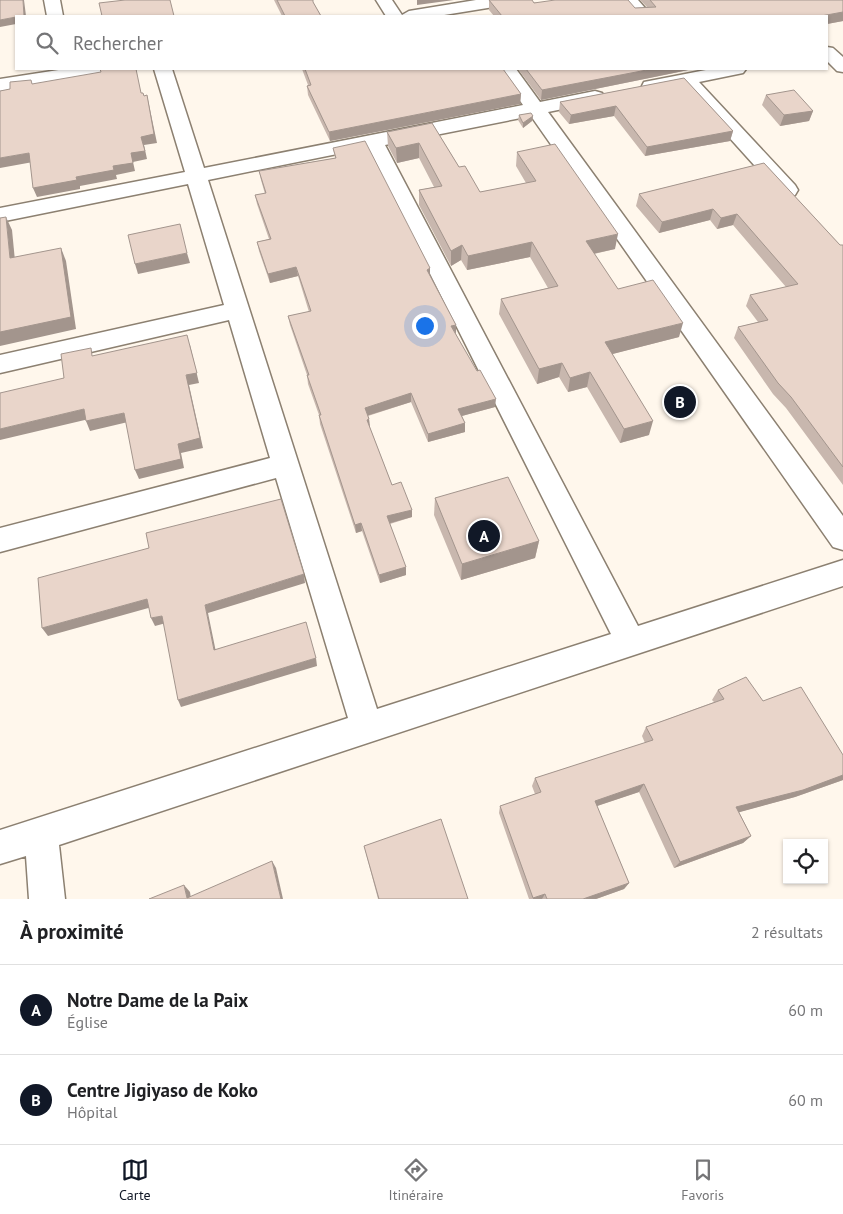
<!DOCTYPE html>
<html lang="fr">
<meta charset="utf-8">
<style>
:root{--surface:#fff;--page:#f2f2f2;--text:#202124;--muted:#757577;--line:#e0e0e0;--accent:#111827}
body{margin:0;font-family:"PT Sans",sans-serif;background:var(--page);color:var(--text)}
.controls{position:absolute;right:15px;bottom:15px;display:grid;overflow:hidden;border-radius:0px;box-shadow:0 1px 4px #0004}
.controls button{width:45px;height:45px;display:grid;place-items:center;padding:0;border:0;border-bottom:1px solid var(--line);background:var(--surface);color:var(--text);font:25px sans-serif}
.you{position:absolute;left:424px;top:325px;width:18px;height:18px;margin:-12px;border:4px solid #fff;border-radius:50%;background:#1a73e8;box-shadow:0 0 0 8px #1a73e833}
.badge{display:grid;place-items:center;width:32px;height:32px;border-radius:50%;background:var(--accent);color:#fff;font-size:16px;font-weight:700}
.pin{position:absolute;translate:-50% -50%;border:2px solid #fff;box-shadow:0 1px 5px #0006}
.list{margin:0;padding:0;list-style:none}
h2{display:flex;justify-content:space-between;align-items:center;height:65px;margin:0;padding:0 20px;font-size:21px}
h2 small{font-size:16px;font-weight:400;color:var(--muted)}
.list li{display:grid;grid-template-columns:32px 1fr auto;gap:15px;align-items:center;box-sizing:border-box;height:90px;padding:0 20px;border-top:1px solid var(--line)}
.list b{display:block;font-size:19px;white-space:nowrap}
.list p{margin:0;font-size:16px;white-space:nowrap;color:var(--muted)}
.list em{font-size:16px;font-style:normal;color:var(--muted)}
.icon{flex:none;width:28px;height:28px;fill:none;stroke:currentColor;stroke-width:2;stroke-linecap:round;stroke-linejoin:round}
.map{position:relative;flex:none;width:843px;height:899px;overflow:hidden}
.search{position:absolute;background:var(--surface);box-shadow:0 1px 4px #0004;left:15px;right:15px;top:15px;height:55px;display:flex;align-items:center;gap:12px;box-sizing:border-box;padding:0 18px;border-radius:0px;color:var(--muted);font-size:19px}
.sheet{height:245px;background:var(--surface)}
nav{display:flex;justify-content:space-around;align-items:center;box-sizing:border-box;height:70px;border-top:1px solid var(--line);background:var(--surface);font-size:14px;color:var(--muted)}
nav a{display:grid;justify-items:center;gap:2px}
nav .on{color:var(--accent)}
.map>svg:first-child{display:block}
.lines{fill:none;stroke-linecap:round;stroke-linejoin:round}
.street-casing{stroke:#8c8071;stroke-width:3}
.street{fill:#fff;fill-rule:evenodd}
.wall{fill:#c8b7ae}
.shaded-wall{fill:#a3958d}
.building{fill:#e9d5ca;stroke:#a3958d}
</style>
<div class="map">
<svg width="843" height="899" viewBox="0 0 843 899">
<rect width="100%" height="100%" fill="#fff7ec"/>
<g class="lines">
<!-- street casing -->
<g class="street-casing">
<g id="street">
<path d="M44,0H60L63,16H47Z"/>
<path d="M376,0H392L402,15L409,11L476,0H514L512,4L506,5L438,16H386Z"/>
<path d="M621,0H638L652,16H635Z"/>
<path d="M827,47L833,48L843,57V72L837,71L827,61Z"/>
<path d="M65,69H106L103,73L97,74L0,91V79Z"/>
<path d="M154,69H172L204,168L523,105L498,69H516L540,102L595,91L602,93L604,97L602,101L548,112L843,516V550L833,547L531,116L385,145L638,626L843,560V586L59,845L65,899H29L26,856L0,864V830L348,718L276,478L0,552V528L270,458L229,320L0,373V355L224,305L188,184L0,222V208L185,172ZM367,148L611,634L377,709L208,180Z"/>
<path d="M711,69H746L743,73L699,82L795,185L798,190L795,195L788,197L781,195L682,85L651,92L644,90L642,86L644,82Z"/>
</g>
</g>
<!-- street -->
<use href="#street" class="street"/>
</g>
<!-- wall -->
<g class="wall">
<path d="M274,0H313V2L321,16H282Z"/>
<path d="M489,0L635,8L647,7L640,0H843V21L827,24V16H494L489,10Z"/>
<path d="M302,69H503L521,94L520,104L330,141L308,95L307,86L308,85Z"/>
<path d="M518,69H693L669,74L541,100Z"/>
<path d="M684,78L733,131L730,141L645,156L614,116L569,124L559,112L560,102Z"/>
<path d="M766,95L813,111L809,121L780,126L762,105Z"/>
<path d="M519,115L533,116L532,121L523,128L518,120Z"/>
<path d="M432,123L459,167L480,192L526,183L516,166L517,152L615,249L594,254L618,289L679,337L612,354L649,435L620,443L587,387L568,392L559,377L537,384L499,314L501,299L548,288L530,257L467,270L461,260L451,266L419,205V190L434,187L419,158L397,163L388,146L387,132Z"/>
<path d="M333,148L430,268V276L456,334L495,407L462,416L465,423V432L428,442L411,402L368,416L369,419L370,428L392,485L412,517L390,524L406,575L380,583L362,531L356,533L320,424L319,415L308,384L307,375L290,325L288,316L309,312L298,276L270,283L259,251L257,242L269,239L257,204L255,195L265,194L261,180L259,171L335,158Z"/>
<path d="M764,163L840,245H843V485L786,408L773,394L734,338L738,327L758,322L746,306L750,295L786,287L733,225L717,229L710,220L659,233L636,206L639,194Z"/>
<path d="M435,498L539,541L535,558L461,580L434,515Z"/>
<path d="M718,690L763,701L843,755V780L795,797L739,812L751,836L743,843L674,868L639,792L597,806L629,883L624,889L596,899H529L499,813L500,806L535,794L532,786L535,778L645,743L642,736L646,727L714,702L712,700Z"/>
<path d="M364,846L468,899H378Z"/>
</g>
<!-- shaded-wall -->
<g class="shaded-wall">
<path d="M23,0H24L26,16H24Z"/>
<path d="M417,0H454L417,5Z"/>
<path d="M843,12V21L827,24V16H821Z"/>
<path d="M16,17V24L0,27V20Z"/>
<path d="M652,69H693L669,74L541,100L542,90Z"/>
<path d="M521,94L520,104L330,141L329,132Z"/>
<path d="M147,95L157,143L144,145L147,159L133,162L135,171L116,175L117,179L80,186V189L37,197L33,188L76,177L113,166L131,153L141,137Z"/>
<path d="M616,106L614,116L569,124L571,115Z"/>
<path d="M813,111L809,121L780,126L784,115Z"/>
<path d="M533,116L532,121L523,128V123Z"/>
<path d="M733,131L730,141L645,156L647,147Z"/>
<path d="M419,143V158L397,163L396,148Z"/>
<path d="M29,153L33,162L0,168V158Z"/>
<path d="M713,209L710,220L659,233L662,222Z"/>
<path d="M737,214L733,225L717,229L721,218Z"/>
<path d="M6,217L12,230L16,271L10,258Z"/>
<path d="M618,234L615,249L583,256L586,241Z"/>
<path d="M532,242L530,257L467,270L468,256Z"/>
<path d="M462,245L461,260L451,266V251Z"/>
<path d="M61,248L66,261L76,329L0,346V332Z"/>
<path d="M187,253L190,263L138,274L135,264Z"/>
<path d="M296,267L298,276L270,283L268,274Z"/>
<path d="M430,268V277L427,270Z"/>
<path d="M683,323L679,337L601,357L605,342Z"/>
<path d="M456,325V334L451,326Z"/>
<path d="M190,345L199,383L189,385L203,448L181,453L184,468L139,479L135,470L178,444Z"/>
<path d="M562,363L559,377L537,384L539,369Z"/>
<path d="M590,372L587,387L568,392L570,378Z"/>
<path d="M411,393V402L366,416L365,408Z"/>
<path d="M496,399L495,407L458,417V409Z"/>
<path d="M84,409L89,419L0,440V429Z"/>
<path d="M124,413L128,422L90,431L86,421Z"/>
<path d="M369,419L370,428L367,420Z"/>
<path d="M653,421L649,435L620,443L624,429Z"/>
<path d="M465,423V432L428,442V434Z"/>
<path d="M412,510V517L387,524V516Z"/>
<path d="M361,523L362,531L356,533L355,525Z"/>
<path d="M539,541L535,558L461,580L462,564Z"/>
<path d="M406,567V575L380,583L379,575Z"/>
<path d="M304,574L305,583L208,613L217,657L214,650L205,605Z"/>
<path d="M147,599L152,607L48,636L42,628Z"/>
<path d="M162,616L166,623L155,626L151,618Z"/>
<path d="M316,658L317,666L181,707L178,700Z"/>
<path d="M843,775V780L795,797L729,815L736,807Z"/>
<path d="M644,784L639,792L591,808L595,801Z"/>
<path d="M751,836L743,843L674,868L680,862Z"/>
<path d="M272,861L276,868L283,899H281Z"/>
<path d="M629,883L624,889L596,899H583Z"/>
<path d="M184,885L190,892L191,899L187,898Z"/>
<path d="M545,894L542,899H533V898Z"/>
</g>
<!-- building -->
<g class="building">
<path d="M0,0H23L24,16H16V17L0,20Z"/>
<path d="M125,0H170L174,16H102L99,3Z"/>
<path d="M277,0H313V2L321,16H285Z"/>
<path d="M489,0H532L534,3L555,0H628L635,8L656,7L650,0H843V12L821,16H502Z"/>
<path d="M100,69H136L141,93H143L144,96L147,95L154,134L141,137L145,151L131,153L133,163L113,166L114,170L76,177L77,180L33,188L29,153L0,158V91L10,89V82L31,80L32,84L101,72Z"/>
<path d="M305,69H503L521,94L329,132L307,86L311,85Z"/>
<path d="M526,69H652L542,90Z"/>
<path d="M684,78L733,131L647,147L616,106L571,115L560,102Z"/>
<path d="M794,90L813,111L784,115L766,95Z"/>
<path d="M531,113L533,116L523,123L519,115Z"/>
<path d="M432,123L459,167L465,166L480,192L536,181L517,152L555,144L618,234L586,241L618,289L653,280L683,323L605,342L653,421L624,429L590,372L570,378L562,363L539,369L501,299L558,286L532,242L468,256L462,245L451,251L419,190L442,186L419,143L396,148L387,132Z"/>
<path d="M365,141L430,268L427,270L456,325L451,326L477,371L480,370L496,399L458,409L465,423L428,434L411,393L365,408L369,419L367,420L392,485L401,482L412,510L387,516L406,567L379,575L361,523L355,525L319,415H321L307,375H309L288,316L311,311L296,267L268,274L257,242L271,239L255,195L266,193L259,171L336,158L333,148Z"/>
<path d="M764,163L840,245H843V467L791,397L778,383L738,327L768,320L750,295L798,284L737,214L721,218L713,209L662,222L639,194Z"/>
<path d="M6,217L10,258L61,248L71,317L0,332V218Z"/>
<path d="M180,224L187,253L135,264L128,235Z"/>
<path d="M187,335L197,373L186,375L200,438L178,444L181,459L135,470L124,413L86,421L84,409L0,429V393L64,378L61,354L91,348L92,356Z"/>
<path d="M508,477L539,541L462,564L435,498Z"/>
<path d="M281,499L304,574L205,605L214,650L306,622L316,658L178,700L162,616L151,618L147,599L42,628L38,578L149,548L146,533Z"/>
<path d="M746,677L763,701L801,687L843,755V775L803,790L736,807L751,836L680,862L644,784L595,801L629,883L583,899H547L545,894L533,898L500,806L541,792L535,778L653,740L646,727L724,699L718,690Z"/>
<path d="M441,819L468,899H379L364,846Z"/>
<path d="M272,861L281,899H149L184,885L187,898Z"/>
</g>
</svg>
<div class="controls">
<button><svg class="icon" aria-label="locate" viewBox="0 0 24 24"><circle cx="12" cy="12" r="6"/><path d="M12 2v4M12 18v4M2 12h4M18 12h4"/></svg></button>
</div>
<div class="you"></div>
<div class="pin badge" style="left:484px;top:536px">A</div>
<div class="pin badge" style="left:680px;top:402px">B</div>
<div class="search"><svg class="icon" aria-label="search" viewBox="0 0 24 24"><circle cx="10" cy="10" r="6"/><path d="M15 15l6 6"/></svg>Rechercher</div>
</div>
<section class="sheet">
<h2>À proximité<small>2 résultats</small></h2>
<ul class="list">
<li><span class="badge">A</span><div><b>Notre Dame de la Paix</b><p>Église</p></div><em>60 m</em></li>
<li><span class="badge">B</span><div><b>Centre Jigiyaso de Koko</b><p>Hôpital</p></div><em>60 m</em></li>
</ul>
</section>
<nav>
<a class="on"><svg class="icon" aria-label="map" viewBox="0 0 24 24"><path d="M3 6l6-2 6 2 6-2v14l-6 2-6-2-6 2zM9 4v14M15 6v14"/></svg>Carte</a>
<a><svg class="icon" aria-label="directions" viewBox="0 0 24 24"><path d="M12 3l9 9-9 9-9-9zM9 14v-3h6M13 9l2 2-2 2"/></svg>Itinéraire</a>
<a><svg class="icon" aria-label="saved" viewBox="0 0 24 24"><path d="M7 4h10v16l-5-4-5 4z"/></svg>Favoris</a>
</nav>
